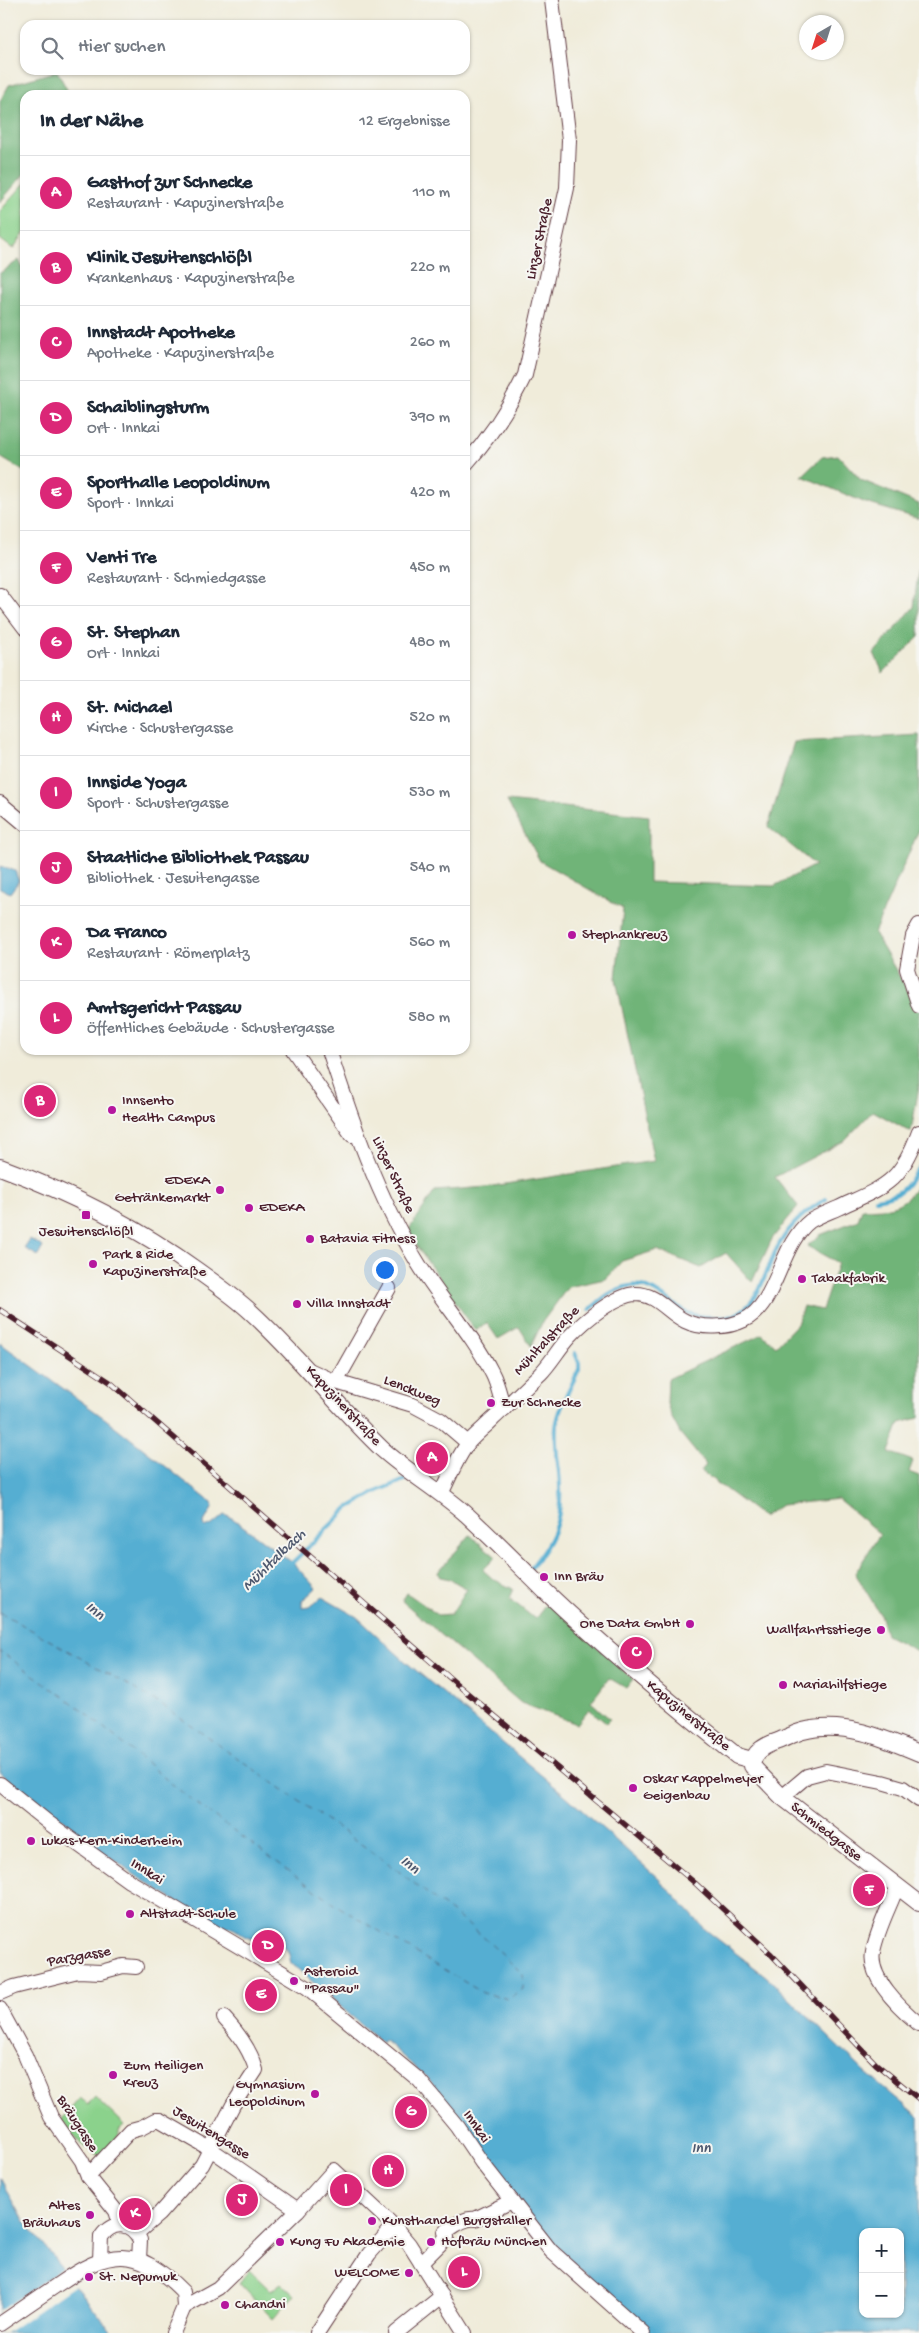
<!DOCTYPE html>
<html lang="de">
<meta charset="utf-8">
<style>
:root{--surface:#fff;--page:#f2f2f3;--text:#1f2937;--muted:#747a83;--line:#e0e1e3;--accent:#db2777}
body{margin:0;font-family:"Gochi Hand",sans-serif;background:var(--page);color:var(--text)}
.controls{position:absolute;right:15px;bottom:15px;display:grid;overflow:hidden;border-radius:10px;box-shadow:0 1px 4px #0004}
.controls button{width:45px;height:45px;display:grid;place-items:center;padding:0;border:0;border-bottom:1px solid var(--line);background:var(--surface);color:var(--text);font:25px sans-serif}
.compass{position:absolute;left:799px;top:15px;width:45px;height:45px;border-radius:50%;background:var(--surface);box-shadow:0 1px 4px #0004;rotate:219deg}
.you{position:absolute;left:384px;top:1269px;width:18px;height:18px;margin:-12px;border:4px solid #fff;border-radius:50%;background:#1a73e8;box-shadow:0 0 0 8px #1a73e833}
.badge{display:grid;place-items:center;width:32px;height:32px;border-radius:50%;background:var(--accent);color:#fff;font-size:16px;font-weight:700}
.pin{position:absolute;translate:-50% -50%;border:2px solid #fff;box-shadow:0 1px 5px #0006}
.list{margin:0;padding:0;list-style:none}
h2{display:flex;justify-content:space-between;align-items:center;height:65px;margin:0;padding:0 20px;font-size:21px}
h2 small{font-size:16px;font-weight:400;color:var(--muted)}
.list li{display:grid;grid-template-columns:32px 1fr auto;gap:15px;align-items:center;box-sizing:border-box;height:75px;padding:0 20px;border-top:1px solid var(--line)}
.list b{display:block;font-size:19px;white-space:nowrap}
.list p{margin:0;font-size:16px;white-space:nowrap;color:var(--muted)}
.list em{font-size:16px;font-style:normal;color:var(--muted)}
.icon{flex:none;width:28px;height:28px;fill:none;stroke:currentColor;stroke-width:2;stroke-linecap:round;stroke-linejoin:round}
.map{position:relative;flex:none;width:919px;height:2333px;overflow:hidden}
.search{position:absolute;background:var(--surface);box-shadow:0 1px 4px #0004;left:20px;top:20px;width:450px;height:55px;display:flex;align-items:center;gap:12px;box-sizing:border-box;padding:0 18px;border-radius:15px;color:var(--muted);font-size:19px}
.panel{position:absolute;background:var(--surface);box-shadow:0 1px 4px #0004;left:20px;top:90px;width:450px;height:965px;border-radius:15px}
.map>svg:first-child{display:block}
.green{fill:#8bd28c;stroke:#6a785c}
.forest{fill:#70b478;stroke:#5d6a52}
.water{fill:#54aed2;stroke:#4f667e;fill-rule:evenodd}
.pier{fill:#f0ecda}
.lines{fill:none;stroke-linecap:round;stroke-linejoin:round}
.stream{stroke:#54aed2;stroke-width:4}
.ferry{stroke:#4e586e;stroke-width:1;stroke-dasharray:6 5;stroke-linecap:butt}
.minor-casing{stroke:#633e45;stroke-width:16}
.major-casing{stroke:#633e45;stroke-width:18}
.minor{stroke:#fff;stroke-width:14}
.major{stroke:#fff;stroke-width:16}
.rail-casing{stroke:#4a1f2b;stroke-width:5.5}
.rail{stroke:#f6f6f2;stroke-width:4;stroke-dasharray:11;stroke-linecap:butt}
.poi-dot{fill:#b5179e;stroke:#f6f6f2;stroke-width:2}
.labels{text-anchor:middle;dominant-baseline:central;stroke-width:4;stroke-linejoin:round;paint-order:stroke}
.street-label{font-size:15px;fill:#4a1f2b;stroke:#f6f6f2}
.poi-label{font-size:15px;fill:#4a1f2b;stroke:#f6f6f2;text-anchor:start}
.water-label{font-size:16px;font-style:italic;fill:#4e586e;stroke:#f6f6f2}
</style>
<div class="map">
<svg width="919" height="2333" viewBox="0 0 919 2333">
<rect width="100%" height="100%" fill="#f6f6f2"/>
<filter id="ink" filterUnits="userSpaceOnUse"><feTurbulence type="fractalNoise" baseFrequency=".02" numOctaves="2"/><feDisplacementMap in="SourceGraphic" scale="10" xChannelSelector="R" yChannelSelector="G"/><feConvolveMatrix kernelMatrix="1 2 1 2 8 2 1 2 1" color-interpolation-filters="sRGB"/></filter>
<filter id="wash" filterUnits="userSpaceOnUse"><feTurbulence type="fractalNoise" baseFrequency=".0096" numOctaves="4" result="noise"/><feDisplacementMap in="SourceGraphic" scale="20" xChannelSelector="R" yChannelSelector="G"/><feGaussianBlur stdDeviation="1.12" result="paint"/><feColorMatrix in="noise" values="0 0 0 0 0 0 0 0 0 0 0 0 0 0 0 0 0 1.4 0 .05"/><feComposite in="paint" operator="in"/></filter>
<g filter="url(#wash)">
<rect width="100%" height="100%" fill="#f0ecda"/>
<!-- green -->
<g class="green">
<path d="M25,183V232L13,249L0,239V211Z"/>
<path d="M95,2097L124,2125L119,2130V2135L101,2154L97,2155L87,2147L85,2148L61,2120L80,2098L88,2104Z"/>
<path d="M249,2270L271,2291L281,2283L294,2295L273,2319L239,2283Z"/>
</g>
<!-- forest -->
<g class="forest">
<path d="M57,71L70,95H25V173L0,202V101L9,85Z"/>
<path d="M19,260L25,273V472L0,457V273Z"/>
<path d="M838,455L861,480L919,504V519L866,503L802,476L822,457Z"/>
<path d="M919,563V637L883,673L874,653L914,607Z"/>
<path d="M919,735V830L874,933L919,1009V1087L911,1132L873,1111L844,1141L775,1177L798,1206L772,1239L752,1282L726,1253L701,1268L657,1250L622,1261L605,1279L568,1287L543,1321L531,1346L519,1327L498,1339L487,1323L475,1330L407,1232L435,1191L486,1187L654,1161L616,979L623,909L540,861L507,801L649,816V882L774,886L815,865L768,827L794,742Z"/>
<path d="M919,1181V1418L900,1423L889,1452L913,1461L909,1472L919,1476V1652L886,1635L880,1614L855,1573L880,1534L838,1499L781,1505L763,1517L701,1471L706,1465L680,1433L672,1418L667,1404L668,1379L762,1334L776,1346L797,1324L803,1306L822,1310L838,1263L807,1246L820,1235L858,1220L862,1209C889,1208 905,1209 919,1181Z"/>
<path d="M470,1535L496,1557L483,1570L493,1579L513,1589L509,1598L535,1619L548,1602L633,1679L626,1688L609,1678L591,1702L610,1719L606,1723L589,1709L577,1724L521,1703L402,1601L407,1593L438,1615L451,1614L467,1589L450,1579L440,1577L438,1572Z"/>
</g>
<!-- water -->
<g class="water">
<path d="M0,866L15,871L19,881L10,893L0,888Z"/>
<path d="M30,1239L43,1247L38,1256L24,1248Z"/>
<path d="M0,1343L107,1420L212,1503L213,1507L204,1522L205,1528L212,1525L224,1515L232,1518L293,1563L316,1588L302,1601V1608L310,1607L322,1597L357,1617L406,1662L565,1795L659,1879L706,1930L767,1977L866,2073L919,2117V2333H651L561,2252L533,2221L444,2098L425,2076L384,2040L382,2043L291,1963L288,1951L271,1939C263,1939 255,1941 246,1937C237,1932 236,1927 224,1927L221,1931L135,1875L70,1829L72,1826L51,1810L48,1813L0,1773ZM863,2232H900V2314H863Z"/>
<path d="M0,2178L24,2220L113,2333H0Z"/>
</g>
<!-- pier -->
<path class="pier" d="M64,2267L77,2284L6,2333H0V2311Z"/>
<g class="lines">
<!-- stream -->
<g class="stream">
<path d="M839,1196H847"/>
<path d="M876,1199C902,1195 905,1189 919,1167"/>
<path d="M590,1309C597,1304 603,1297 611,1293C645,1273 659,1297 686,1312C694,1316 703,1317 712,1317C719,1318 727,1318 734,1315C763,1303 765,1266 780,1243C791,1224 807,1210 826,1199"/>
<path d="M290,1565L348,1508L378,1491L405,1480"/>
<path d="M530,1569C551,1543 562,1523 560,1488C560,1468 554,1448 556,1427C559,1407 571,1387 579,1369V1363L575,1353"/>
</g>
<!-- ferry -->
<path class="ferry" d="M0,1612L156,1701L388,1863L481,1935L523,1974V1989L509,1999L483,1993L336,1905L189,1798L81,1709L0,1651"/>
</g>
</g>
<g filter="url(#ink)">
<g class="lines">
<!-- minor casing -->
<g class="minor-casing">
<g id="minor">
<path d="M465,465C489,438 509,408 525,375L567,188L569,140L552,0"/>
<path d="M0,595L25,628"/>
<path d="M0,803L25,824"/>
<path d="M919,925L913,936L907,969L919,1006"/>
<path d="M293,1050L352,1135"/>
<path d="M329,1050C353,1124 377,1196 418,1263C441,1301 472,1333 492,1373C498,1384 500,1397 504,1409"/>
<path d="M309,1370L336,1382L413,1405L441,1420L468,1443"/>
<path d="M336,1382L389,1288"/>
<path d="M442,1492C450,1476 457,1457 469,1442C476,1434 485,1427 493,1419C509,1404 524,1389 540,1374C551,1363 559,1348 570,1336C584,1321 615,1295 636,1294C657,1294 667,1312 685,1321C701,1329 728,1328 744,1320C778,1304 779,1245 810,1221C818,1216 829,1212 838,1208C885,1186 900,1184 919,1132"/>
<path d="M0,1784L50,1824L129,1881L260,1959"/>
<path d="M782,1797L807,1776L826,1771L882,1782L903,1788L919,1800"/>
<path d="M897,1887C889,1908 877,1930 873,1952C868,1978 901,2009 919,2024"/>
<path d="M263,1961L308,1988L419,2080L457,2126L482,2163L551,2251L643,2333"/>
<path d="M0,1993L14,1987L78,1971L101,1972L123,1966L136,1967"/>
<path d="M0,2009L25,2055L51,2117L82,2161L88,2176L116,2211L120,2224"/>
<path d="M88,2176L131,2130L142,2127L155,2120H160L212,2150L298,2210"/>
<path d="M137,2233L159,2214L202,2165L233,2105L256,2070C251,2051 238,2033 224,2018"/>
<path d="M100,2259L101,2237C113,2220 131,2222 140,2240L139,2260"/>
<path d="M421,2263L447,2237L445,2232C453,2227 464,2217 475,2219L512,2201"/>
<path d="M184,2307L218,2288L298,2210L334,2170L394,2226L409,2244L465,2333"/>
<path d="M0,2324C19,2311 38,2298 57,2285C109,2249 136,2244 183,2292L184,2307L173,2333"/>
<path d="M317,2333L369,2254L394,2226"/>
<path d="M396,2333L442,2296"/>
</g>
</g>
<!-- major casing -->
<g class="major-casing">
<g id="major">
<path d="M0,1167C71,1193 137,1227 198,1271C216,1284 235,1297 251,1312C298,1355 337,1406 383,1450C409,1473 440,1491 466,1514C493,1539 519,1565 545,1591C606,1649 671,1703 737,1756L752,1760"/>
<path d="M919,1753C884,1738 842,1720 803,1731C795,1733 786,1738 778,1741C766,1745 753,1751 752,1766L782,1797L919,1903"/>
</g>
</g>
<!-- minor -->
<use href="#minor" class="minor"/>
<!-- major -->
<use href="#major" class="major"/>
<!-- rail casing -->
<g class="rail-casing">
<path id="rail" d="M0,1310L110,1382L459,1686L695,1883L770,1953L876,2064L919,2099"/>
</g>
<!-- rail -->
<use href="#rail" class="rail"/>
</g>
</g>
<!-- markers -->
<g class="poi-dot">
<circle cx="572" cy="935" r="5"/>
<circle cx="112" cy="1110" r="5"/>
<circle cx="220" cy="1190" r="5"/>
<circle cx="249" cy="1208" r="5"/>
<rect x="81" y="1210" width="10" height="10" rx="2.5"/>
<circle cx="310" cy="1239" r="5"/>
<circle cx="93" cy="1264" r="5"/>
<circle cx="802" cy="1279" r="5"/>
<circle cx="297" cy="1304" r="5"/>
<circle cx="491" cy="1403" r="5"/>
<circle cx="544" cy="1577" r="5"/>
<circle cx="690" cy="1624" r="5"/>
<circle cx="881" cy="1630" r="5"/>
<circle cx="783" cy="1685" r="5"/>
<circle cx="633" cy="1788" r="5"/>
<circle cx="31" cy="1841" r="5"/>
<circle cx="130" cy="1914" r="5"/>
<circle cx="294" cy="1981" r="5"/>
<circle cx="113" cy="2075" r="5"/>
<circle cx="315" cy="2094" r="5"/>
<circle cx="90" cy="2215" r="5"/>
<circle cx="372" cy="2221" r="5"/>
<circle cx="280" cy="2242" r="5"/>
<circle cx="431" cy="2242" r="5"/>
<circle cx="409" cy="2273" r="5"/>
<circle cx="89" cy="2277" r="5"/>
<circle cx="225" cy="2305" r="5"/>
</g>
<g class="labels">
<!-- street labels -->
<g class="street-label">
<text transform="translate(540 239) rotate(-78)">Linzer Straße</text>
<text transform="translate(393 1175) rotate(65)">Linzer Straße</text>
<text transform="translate(547 1341) rotate(-47)">Mühltalstraße</text>
<text transform="translate(412 1391) rotate(22)">Lenckweg</text>
<text transform="translate(343 1406) rotate(47)">Kapuzinerstraße</text>
<text transform="translate(688 1716) rotate(39)">Kapuzinerstraße</text>
<text transform="translate(826 1832) rotate(38)">Schmiedgasse</text>
<text transform="translate(147 1872) rotate(32)">Innkai</text>
<text transform="translate(79 1957) rotate(-10)">Parzgasse</text>
<text transform="translate(77 2124) rotate(57)">Bräugasse</text>
<text transform="translate(476 2127) rotate(55)">Innkai</text>
<text transform="translate(211 2133) rotate(32)">Jesuitengasse</text>
</g>
<!-- poi labels -->
<g class="poi-label">
<text x="582" y="935">Stephankreuz</text>
<text x="122" y="1101">Innsento<tspan x="122" dy="17">Health Campus</tspan></text>
<text x="210" y="1181" text-anchor="end">EDEKA<tspan x="210" dy="17">Getränkemarkt</tspan></text>
<text x="259" y="1208">EDEKA</text>
<text x="86" y="1232" text-anchor="middle">Jesuitenschlößl</text>
<text x="320" y="1239">Batavia Fitness</text>
<text x="103" y="1255">Park &amp; Ride<tspan x="103" dy="17">Kapuzinerstraße</tspan></text>
<text x="812" y="1279">Tabakfabrik</text>
<text x="307" y="1304">Villa Innstadt</text>
<text x="501" y="1403">Zur Schnecke</text>
<text x="554" y="1577">Inn Bräu</text>
<text x="680" y="1624" text-anchor="end">One Data GmbH</text>
<text x="871" y="1630" text-anchor="end">Wallfahrtsstiege</text>
<text x="793" y="1685">Mariahilfstiege</text>
<text x="643" y="1779">Oskar Kappelmeyer<tspan x="643" dy="17">Geigenbau</tspan></text>
<text x="41" y="1841">Lukas-Kern-Kinderheim</text>
<text x="140" y="1914">Altstadt-Schule</text>
<text x="304" y="1972">Asteroid<tspan x="304" dy="17">"Passau"</tspan></text>
<text x="123" y="2066">Zum Heiligen<tspan x="123" dy="17">Kreuz</tspan></text>
<text x="305" y="2085" text-anchor="end">Gymnasium<tspan x="305" dy="17">Leopoldinum</tspan></text>
<text x="80" y="2206" text-anchor="end">Altes<tspan x="80" dy="17">Bräuhaus</tspan></text>
<text x="382" y="2221">Kunsthandel Burgstaller</text>
<text x="290" y="2242">Kung Fu Akademie</text>
<text x="441" y="2242">Hofbräu München</text>
<text x="399" y="2273" text-anchor="end">WELCOME</text>
<text x="99" y="2277">St. Nepumuk</text>
<text x="235" y="2305">Chandni</text>
</g>
<!-- water labels -->
<g class="water-label">
<text transform="translate(275 1561) rotate(-44)">Mühltalbach</text>
<text transform="translate(94 1612) rotate(39)">Inn</text>
<text transform="translate(409 1866) rotate(39)">Inn</text>
<text x="701" y="2149">Inn</text>
</g>
</g>
</svg>
<div class="controls">
<button>+</button>
<button>−</button>
</div>
<svg class="compass" viewBox="-18 -18 36 36"><path d="M0-13l5 13h-10z" fill="#e53935"/><path d="M0 13l5-13h-10z" fill="#747a83"/></svg>
<div class="you"></div>
<div class="pin badge" style="left:432px;top:1458px">A</div>
<div class="pin badge" style="left:40px;top:1101px">B</div>
<div class="pin badge" style="left:636px;top:1653px">C</div>
<div class="pin badge" style="left:268px;top:1946px">D</div>
<div class="pin badge" style="left:261px;top:1995px">E</div>
<div class="pin badge" style="left:869px;top:1890px">F</div>
<div class="pin badge" style="left:411px;top:2112px">G</div>
<div class="pin badge" style="left:388px;top:2171px">H</div>
<div class="pin badge" style="left:346px;top:2190px">I</div>
<div class="pin badge" style="left:242px;top:2200px">J</div>
<div class="pin badge" style="left:135px;top:2214px">K</div>
<div class="pin badge" style="left:464px;top:2272px">L</div>
<div class="search"><svg class="icon" aria-label="search" viewBox="0 0 24 24"><circle cx="10" cy="10" r="6"/><path d="M15 15l6 6"/></svg>Hier suchen</div>
<section class="panel">
<h2>In der Nähe<small>12 Ergebnisse</small></h2>
<ul class="list">
<li><span class="badge">A</span><div><b>Gasthof zur Schnecke</b><p>Restaurant · Kapuzinerstraße</p></div><em>110 m</em></li>
<li><span class="badge">B</span><div><b>Klinik Jesuitenschlößl</b><p>Krankenhaus · Kapuzinerstraße</p></div><em>220 m</em></li>
<li><span class="badge">C</span><div><b>Innstadt Apotheke</b><p>Apotheke · Kapuzinerstraße</p></div><em>260 m</em></li>
<li><span class="badge">D</span><div><b>Schaiblingsturm</b><p>Ort · Innkai</p></div><em>390 m</em></li>
<li><span class="badge">E</span><div><b>Sporthalle Leopoldinum</b><p>Sport · Innkai</p></div><em>420 m</em></li>
<li><span class="badge">F</span><div><b>Venti Tre</b><p>Restaurant · Schmiedgasse</p></div><em>450 m</em></li>
<li><span class="badge">G</span><div><b>St. Stephan</b><p>Ort · Innkai</p></div><em>480 m</em></li>
<li><span class="badge">H</span><div><b>St. Michael</b><p>Kirche · Schustergasse</p></div><em>520 m</em></li>
<li><span class="badge">I</span><div><b>Innside Yoga</b><p>Sport · Schustergasse</p></div><em>530 m</em></li>
<li><span class="badge">J</span><div><b>Staatliche Bibliothek Passau</b><p>Bibliothek · Jesuitengasse</p></div><em>540 m</em></li>
<li><span class="badge">K</span><div><b>Da Franco</b><p>Restaurant · Römerplatz</p></div><em>560 m</em></li>
<li><span class="badge">L</span><div><b>Amtsgericht Passau</b><p>Öffentliches Gebäude · Schustergasse</p></div><em>580 m</em></li>
</ul>
</section>
</div>
